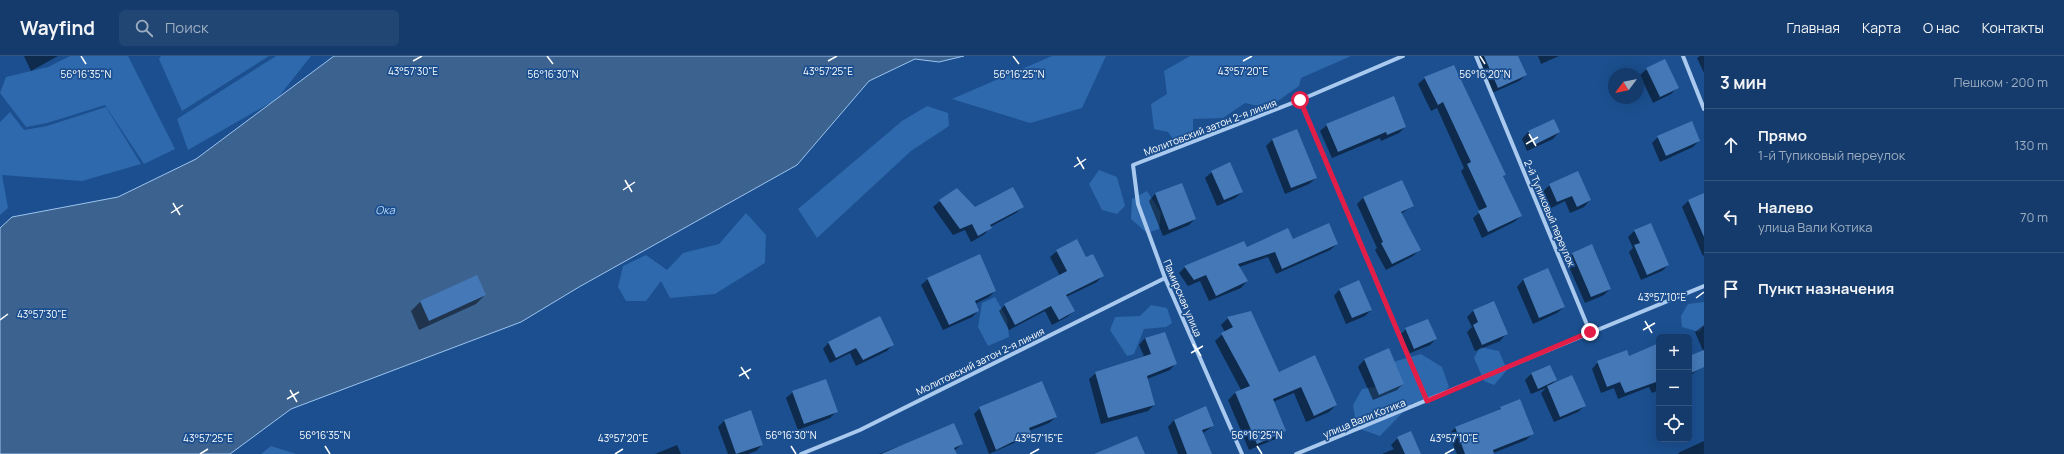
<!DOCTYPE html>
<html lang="ru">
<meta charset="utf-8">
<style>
:root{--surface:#143b6b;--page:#214673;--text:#f1f3f6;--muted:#9dadc1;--line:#33557e}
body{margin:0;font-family:Manrope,sans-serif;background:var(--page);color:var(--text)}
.controls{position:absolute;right:12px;bottom:12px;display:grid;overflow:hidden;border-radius:6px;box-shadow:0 4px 16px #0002}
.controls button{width:36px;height:36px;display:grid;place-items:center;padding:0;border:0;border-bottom:1px solid var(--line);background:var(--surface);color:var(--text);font:20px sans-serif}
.compass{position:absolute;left:1608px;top:12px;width:36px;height:36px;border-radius:50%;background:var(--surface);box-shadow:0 4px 16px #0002;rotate:238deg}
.stop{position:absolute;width:12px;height:12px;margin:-9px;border:3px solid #e11d48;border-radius:50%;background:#fff}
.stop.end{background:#e11d48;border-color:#fff;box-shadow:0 1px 4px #0008}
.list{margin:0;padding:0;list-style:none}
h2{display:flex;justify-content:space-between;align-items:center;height:52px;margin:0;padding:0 16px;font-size:17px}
h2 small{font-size:13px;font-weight:400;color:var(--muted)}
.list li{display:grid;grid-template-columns:26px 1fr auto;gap:12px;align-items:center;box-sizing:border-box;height:72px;padding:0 16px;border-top:1px solid var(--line)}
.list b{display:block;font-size:15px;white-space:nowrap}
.list p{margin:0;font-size:13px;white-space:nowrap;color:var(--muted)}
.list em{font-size:13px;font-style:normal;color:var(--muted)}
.icon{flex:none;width:22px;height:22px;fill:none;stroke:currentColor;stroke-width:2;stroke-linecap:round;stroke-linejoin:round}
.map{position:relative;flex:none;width:1704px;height:398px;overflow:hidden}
header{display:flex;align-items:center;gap:24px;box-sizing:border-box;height:56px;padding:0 20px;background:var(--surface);border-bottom:1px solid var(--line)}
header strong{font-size:19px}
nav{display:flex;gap:22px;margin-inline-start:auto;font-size:14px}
.search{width:280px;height:36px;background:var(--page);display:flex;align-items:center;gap:10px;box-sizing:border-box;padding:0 14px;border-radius:6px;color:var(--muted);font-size:15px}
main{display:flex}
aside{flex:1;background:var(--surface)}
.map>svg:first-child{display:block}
.green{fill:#2e69ad}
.water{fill:#3c6290;stroke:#9cc4f0}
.shadow{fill:#0007}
.building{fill:#4478b7}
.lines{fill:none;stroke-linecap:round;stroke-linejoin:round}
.minor{stroke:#a9c9ee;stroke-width:4}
.route{stroke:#e11d48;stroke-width:5}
.ticks{fill:none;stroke:#fff;stroke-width:1.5}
.labels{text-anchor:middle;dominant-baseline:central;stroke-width:3.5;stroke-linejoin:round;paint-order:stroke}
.street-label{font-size:10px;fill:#fff;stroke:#1b4f8f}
.water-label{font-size:11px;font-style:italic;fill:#b5d3f5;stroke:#1b4f8f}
.ticks-label{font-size:10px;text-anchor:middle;fill:#fff;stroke:#1b4f8f;stroke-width:3.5;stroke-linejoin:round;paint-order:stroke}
</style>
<header>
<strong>Wayfind</strong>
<div class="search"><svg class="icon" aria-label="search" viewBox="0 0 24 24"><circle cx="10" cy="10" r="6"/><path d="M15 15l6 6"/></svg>Поиск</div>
<nav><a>Главная</a><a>Карта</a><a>О нас</a><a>Контакты</a></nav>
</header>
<main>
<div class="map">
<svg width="1704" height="398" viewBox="0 0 1704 398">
<rect width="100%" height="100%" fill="#1b4f8f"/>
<!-- green -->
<g class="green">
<path d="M70,0H128L175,93L144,108L105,49L47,67L26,71L0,37L6,21L48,11Z"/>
<path d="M161,0H269L182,55L159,3Z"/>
<path d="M276,0H311L277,43L188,94L177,63Z"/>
<path d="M1052,0H1106L1082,52L1030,67L952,43Z"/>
<path d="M1190,0H1351L1301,22L1299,30L1268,52L1245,47L1223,62L1193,63V80L1177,88L1168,76L1154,73L1151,48L1167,38L1164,15Z"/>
<path d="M927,50L948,57L949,70L911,95L817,182L798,153L902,65Z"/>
<path d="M106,51L141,108L82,125L2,119L8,152L0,159V66L10,56L24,74L47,70Z"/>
<path d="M1099,114L1117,121L1125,150L1117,158L1102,154L1089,128Z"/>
<path d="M1147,135L1161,157L1159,173L1147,177L1131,163L1132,143Z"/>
<path d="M746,157L766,179L765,207L715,238L670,242L661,225L646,245H626L618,231L623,210L646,199L667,214L683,197L719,188Z"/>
<path d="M995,241L1007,262L1009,281L988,290L978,271L982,247Z"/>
<path d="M1704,246V270L1699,276L1682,271L1681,260L1688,248Z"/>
<path d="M1151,249L1167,252L1172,267L1166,271L1144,273L1134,298L1127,300L1110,274L1115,261L1140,260Z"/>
<path d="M1480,291L1499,295L1507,314L1494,329L1484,325L1474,302Z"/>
<path d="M1421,298L1442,311L1449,331L1431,346L1412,347L1380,380L1357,372L1353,349L1362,333L1382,330L1389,307Z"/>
<path d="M271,390L296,398H261Z"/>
</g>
<!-- water -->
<path class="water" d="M334,0H964L939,6L915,3L869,25L797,109L579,231L521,266L291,353L230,398H0V172L12,161L118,141L196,103Z"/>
<!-- shadow -->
<g class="shadow">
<path d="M24,0H58L31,15Z"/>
<path d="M1481,0H1517L1526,19L1519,25L1492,37L1477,4Z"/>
<path d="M1538,0H1559L1541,8Z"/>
<path d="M1700,0H1704V17L1697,2Z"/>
<path d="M1647,13L1678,31L1671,38L1653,47L1640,19Z"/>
<path d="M1425,22L1505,119L1503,121L1521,160L1514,166L1482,182L1473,162L1480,156L1461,115L1464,112L1437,52L1431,55L1418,28Z"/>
<path d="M1554,65L1559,76L1553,83L1527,95L1522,83L1528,76Z"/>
<path d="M1327,69L1405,71L1399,77L1381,85L1380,82L1332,102L1320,75Z"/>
<path d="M1297,74L1316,122L1309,128L1285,138L1266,90L1272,84Z"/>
<path d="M1658,81L1699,85L1693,91L1660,106L1652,87Z"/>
<path d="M1212,116L1242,136L1235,142L1217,150L1205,122Z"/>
<path d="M1402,125L1412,150L1401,158L1419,194L1413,200L1386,214L1375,194L1377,192L1357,148L1363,142Z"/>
<path d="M1181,128L1195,163L1189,169L1163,180L1149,145L1155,138Z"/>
<path d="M1550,129L1590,144L1584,151L1570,157L1565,145L1551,152L1543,135Z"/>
<path d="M1704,138V199L1703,200L1682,151L1688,145Z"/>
<path d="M940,145L975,152L1022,151L1016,157L990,171L985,178L971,186L965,174L953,179L933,151Z"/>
<path d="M1634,175L1668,209L1662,215L1641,224L1629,196L1633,192L1628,181Z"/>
<path d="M1293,184L1337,188L1330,194L1276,218L1268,201L1239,211L1247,225L1241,232L1209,245L1200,225L1188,230L1179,217L1185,211L1246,193Z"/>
<path d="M1057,195L1086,203L1103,219L1097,226L1066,241L1074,255L1067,261L1052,269L1045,255L1009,274L999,255L1005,249L1060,220L1050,201Z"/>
<path d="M1573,198L1610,233L1604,239L1585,247L1566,204Z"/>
<path d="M1547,214L1564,251L1557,257L1533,268L1517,231L1523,224Z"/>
<path d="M477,221L485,239L476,248L419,274L411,255L420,246Z"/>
<path d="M928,223L995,235L989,241L975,248L978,255L972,261L943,274L921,229Z"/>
<path d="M1340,233L1371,254L1365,260L1346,268L1334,240Z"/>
<path d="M1474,254L1506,278L1500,285L1475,295L1467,276L1472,271L1467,261Z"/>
<path d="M1228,262L1278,317L1336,349L1329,356L1306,366L1294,337L1273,346L1285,375L1278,382L1249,394L1228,344L1235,337L1241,334L1215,285L1225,276L1221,269Z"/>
<path d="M1704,269V297L1695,276Z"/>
<path d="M1406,273L1436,283L1430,289L1408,298L1400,279Z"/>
<path d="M1145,282L1176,307L1170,314L1147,323L1154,349L1148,355L1101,368L1089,323L1096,317L1144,300L1139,289Z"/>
<path d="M829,286L893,288L887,295L856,310L850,297L830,307L823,293Z"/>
<path d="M1659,288V334L1652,337L1649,331L1618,343L1614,332L1601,337L1592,313L1598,306L1629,301Z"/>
<path d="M1389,294L1403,328L1397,334L1373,344L1358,311L1364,304Z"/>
<path d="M1689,301L1697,314L1689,321Z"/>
<path d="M1549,310L1556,324L1550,330L1584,350L1578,356L1554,366L1541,337L1546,332L1531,338L1525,324L1531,318Z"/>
<path d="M793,336L837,355L830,362L798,374L786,342Z"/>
<path d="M980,352L1056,361L1049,367L1029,375L1023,383L989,398L974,358Z"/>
<path d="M1501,352L1532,378L1526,384L1491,398H1457L1449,378L1455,372L1497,356Z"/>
<path d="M725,364L762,389L756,395L748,398H728L718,371Z"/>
<path d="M1174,364L1213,370L1203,377L1211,398H1178L1168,371Z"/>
<path d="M1398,382L1420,398H1382L1394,393L1391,389Z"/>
<path d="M1704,385V398H1678L1680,396Z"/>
<path d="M962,388L954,395L956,398H879L897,391Z"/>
<path d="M677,389L681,398H655Z"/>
</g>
<!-- building -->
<g class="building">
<path d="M1484,0H1518L1527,19L1498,32Z"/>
<path d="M1665,3L1679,32L1660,41L1646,12Z"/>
<path d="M1454,9L1506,119L1503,120L1522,160L1488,176L1478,155L1487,151L1467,108L1471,106L1443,46L1438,49L1424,21Z"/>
<path d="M1394,40L1406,71L1387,79L1386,76L1338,96L1326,68Z"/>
<path d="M1554,63L1560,76L1534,89L1528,75Z"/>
<path d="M1692,65L1700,85L1666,100L1657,80Z"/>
<path d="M1297,73L1317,122L1291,132L1272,83Z"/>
<path d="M1230,106L1243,136L1224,144L1211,115Z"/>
<path d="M1578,115L1591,144L1577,151L1572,140L1557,146L1549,128Z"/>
<path d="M1402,124L1414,150L1401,156L1421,194L1392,208L1381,187L1383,186L1363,141Z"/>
<path d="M1182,127L1196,163L1169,174L1155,137Z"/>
<path d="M1013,131L1024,151L990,169L992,172L978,180L972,168L960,173L939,144L957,132L975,151Z"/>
<path d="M1704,137V181L1688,144Z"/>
<path d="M1329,167L1338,188L1282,213L1275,196L1238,208L1248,225L1216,240L1206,219L1194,224L1184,210L1244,185L1247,191L1288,172L1293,183Z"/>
<path d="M1651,167L1669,209L1647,219L1634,189L1640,187L1634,174Z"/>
<path d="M1077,183L1086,201L1093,198L1104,220L1066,239L1075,255L1059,264L1051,250L1015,269L1004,248L1067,215L1056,194Z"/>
<path d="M1592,188L1611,233L1591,241L1572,197Z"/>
<path d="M980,198L996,235L975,245L979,255L949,269L927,222Z"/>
<path d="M1548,212L1565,251L1539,262L1523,223Z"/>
<path d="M477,219L486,239L429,265L420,245Z"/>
<path d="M1359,224L1372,254L1352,262L1339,233Z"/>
<path d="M1494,245L1508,278L1482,289L1473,269L1478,266L1473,254Z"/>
<path d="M1251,255L1279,316L1315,299L1337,349L1314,360L1301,331L1273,343L1286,375L1257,388L1235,336L1250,330L1221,277L1233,271L1227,261Z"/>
<path d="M880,260L894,289L863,304L856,292L836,302L828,286Z"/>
<path d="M1428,263L1437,283L1414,293L1405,272Z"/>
<path d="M1165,276L1177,308L1147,320L1155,349L1108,362L1095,316L1151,298L1145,282Z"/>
<path d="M1659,287V325L1625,337L1620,326L1607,331L1597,305L1627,294L1629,300Z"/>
<path d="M1389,292L1404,328L1379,339L1364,303Z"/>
<path d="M1704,294V311L1689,318V300Z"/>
<path d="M1550,309L1557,324L1538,333L1531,317Z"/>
<path d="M1572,319L1586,350L1560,361L1547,330Z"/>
<path d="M826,323L838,356L804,368L792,335Z"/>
<path d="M1042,325L1057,361L1029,372L1031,377L996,394L979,351Z"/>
<path d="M1520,343L1534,378L1493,394L1494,398H1465L1455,371L1501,353L1500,351Z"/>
<path d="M1206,350L1214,370L1202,374L1212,398H1187L1174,364Z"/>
<path d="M751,354L763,389L736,398L724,364Z"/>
<path d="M954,367L963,388L954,392L957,398H881Z"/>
<path d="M1411,375L1421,398H1405L1397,381Z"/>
<path d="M1137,380L1145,398H1094Z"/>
</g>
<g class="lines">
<!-- minor -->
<g class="minor">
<path d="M1476,0L1590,276"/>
<path d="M1683,0L1704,53"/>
<path d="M1300,44L1427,345"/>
<path d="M801,398L860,374L1165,222"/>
<path d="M1242,398L1165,222L1138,148L1133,109L1300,44L1403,0"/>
<path d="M1296,398L1704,230"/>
</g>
</g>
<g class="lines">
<!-- route -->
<path class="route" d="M1300,44L1427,345L1590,276"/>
</g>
<!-- ticks -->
<path class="ticks" d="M81,0L86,8M547,0L553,8M1013,0L1019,8M1480,0L1485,8M413,5L422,0M828,5L837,0M1243,5L1252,0M1529,78L1536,90M1526,88L1538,81M1077,101L1084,113M1074,111L1086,103M625,124L632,136M623,134L635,126M173,147L180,159M171,157L183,149M1696,242L1704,236M0,264L8,258M1645,265L1652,277M1643,274L1655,267M1193,288L1201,300M1191,297L1203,290M741,311L749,323M739,320L751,313M290,334L297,346M287,343L299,336M325,390L330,398M791,390L796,398M1257,390L1262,398M200,398L208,393M615,398L623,393M1030,398L1039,393M1445,398L1454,393"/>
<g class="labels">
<!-- street labels -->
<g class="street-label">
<text transform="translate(1210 71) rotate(-21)">Молитовский затон 2-я линия</text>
<text transform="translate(1550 157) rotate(67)">2-й Тупиковый переулок</text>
<text transform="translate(1183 242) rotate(67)">Памирская улица</text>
<text transform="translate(980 305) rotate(-26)">Молитовский затон 2-я линия</text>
<text transform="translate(1364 362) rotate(-22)">улица Вали Котика</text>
</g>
<!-- water labels -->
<g class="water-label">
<text x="385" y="153">Ока</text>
</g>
</g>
<g class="ticks-label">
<text x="413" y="19">43°57'30"E</text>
<text x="828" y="19">43°57'25"E</text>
<text x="1243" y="19">43°57'20"E</text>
<text x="1019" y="22">56°16'25"N</text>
<text x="86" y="22">56°16'35"N</text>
<text x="553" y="22">56°16'30"N</text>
<text x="1485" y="22">56°16'20"N</text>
<text x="1662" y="245">43°57'10"E</text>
<text x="42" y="262">43°57'30"E</text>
<text x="325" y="383">56°16'35"N</text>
<text x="791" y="383">56°16'30"N</text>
<text x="1257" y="383">56°16'25"N</text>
<text x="208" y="386">43°57'25"E</text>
<text x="623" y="386">43°57'20"E</text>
<text x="1039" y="386">43°57'15"E</text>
<text x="1454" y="386">43°57'10"E</text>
</g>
</svg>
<div class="controls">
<button>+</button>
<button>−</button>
<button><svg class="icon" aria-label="locate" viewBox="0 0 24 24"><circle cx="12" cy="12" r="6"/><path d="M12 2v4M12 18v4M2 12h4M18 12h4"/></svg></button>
</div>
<svg class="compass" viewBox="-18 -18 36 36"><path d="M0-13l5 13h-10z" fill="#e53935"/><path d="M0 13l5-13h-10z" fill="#9dadc1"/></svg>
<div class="stop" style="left:1300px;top:44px"></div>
<div class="stop end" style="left:1590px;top:276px"></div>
</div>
<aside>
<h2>3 мин<small>Пешком · 200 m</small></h2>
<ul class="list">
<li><svg class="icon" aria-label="ahead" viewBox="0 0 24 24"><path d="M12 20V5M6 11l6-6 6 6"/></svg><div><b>Прямо</b><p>1-й Тупиковый переулок</p></div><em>130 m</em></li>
<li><svg class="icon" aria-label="left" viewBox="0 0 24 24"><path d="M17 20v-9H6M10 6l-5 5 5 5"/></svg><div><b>Налево</b><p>улица Вали Котика</p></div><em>70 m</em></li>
<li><svg class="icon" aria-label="arrive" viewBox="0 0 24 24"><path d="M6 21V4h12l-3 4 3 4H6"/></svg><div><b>Пункт назначения</b></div></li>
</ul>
</aside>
</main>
